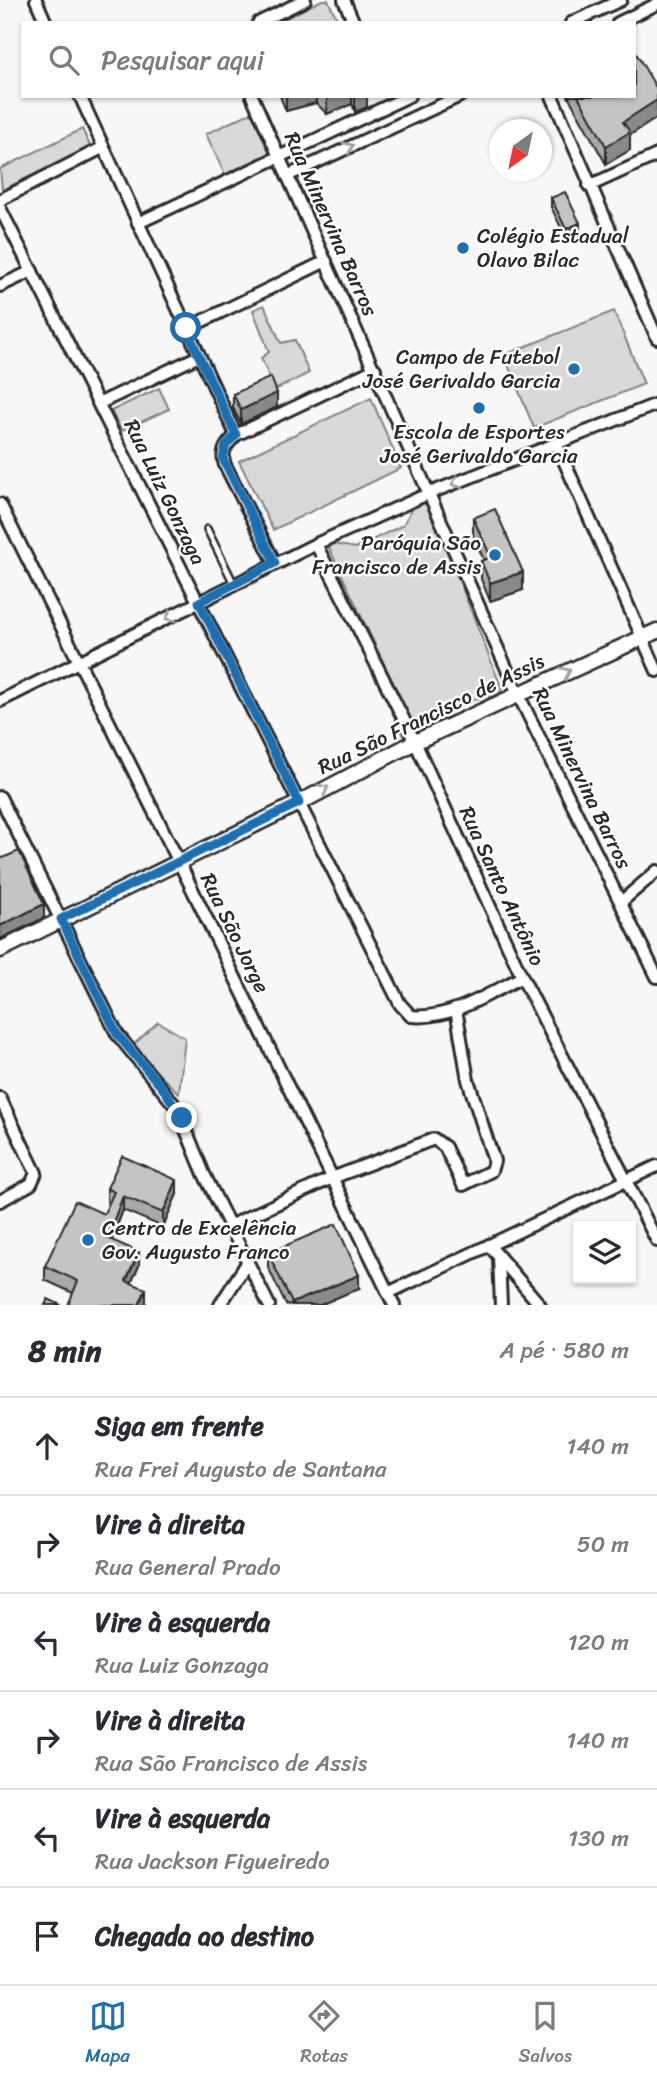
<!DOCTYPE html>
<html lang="pt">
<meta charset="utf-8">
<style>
:root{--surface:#fff;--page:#f7f7f7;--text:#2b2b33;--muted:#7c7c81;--line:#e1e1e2;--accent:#1f6fb2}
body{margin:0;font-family:Sriracha,sans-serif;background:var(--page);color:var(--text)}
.controls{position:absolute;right:21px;bottom:21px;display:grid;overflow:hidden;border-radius:0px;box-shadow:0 2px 5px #0004}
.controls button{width:63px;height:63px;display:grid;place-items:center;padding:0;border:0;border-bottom:2px solid var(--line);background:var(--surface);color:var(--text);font:35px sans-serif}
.compass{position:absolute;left:489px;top:119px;width:63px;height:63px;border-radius:50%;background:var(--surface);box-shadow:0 2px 5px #0004;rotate:213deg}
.stop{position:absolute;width:21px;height:21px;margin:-16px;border:5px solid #1f6fb2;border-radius:50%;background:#fff}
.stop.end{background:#1f6fb2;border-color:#fff;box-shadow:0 2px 7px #0008}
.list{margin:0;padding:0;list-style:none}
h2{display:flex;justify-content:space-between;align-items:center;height:91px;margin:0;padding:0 28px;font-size:30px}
h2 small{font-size:23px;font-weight:400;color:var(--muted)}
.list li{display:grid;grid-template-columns:46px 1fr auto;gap:21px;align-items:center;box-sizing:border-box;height:98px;padding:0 28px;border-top:2px solid var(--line)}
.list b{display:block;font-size:26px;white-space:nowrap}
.list p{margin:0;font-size:23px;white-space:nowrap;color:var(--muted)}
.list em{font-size:23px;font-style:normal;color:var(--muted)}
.icon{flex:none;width:38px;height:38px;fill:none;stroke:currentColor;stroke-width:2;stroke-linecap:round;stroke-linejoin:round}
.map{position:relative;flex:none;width:657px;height:1305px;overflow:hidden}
.search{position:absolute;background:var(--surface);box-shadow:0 2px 5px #0004;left:21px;right:21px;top:21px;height:77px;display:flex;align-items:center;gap:18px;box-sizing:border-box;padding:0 24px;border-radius:0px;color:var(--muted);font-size:26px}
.sheet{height:679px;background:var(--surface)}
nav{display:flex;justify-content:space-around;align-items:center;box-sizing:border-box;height:98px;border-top:2px solid var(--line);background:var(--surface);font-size:19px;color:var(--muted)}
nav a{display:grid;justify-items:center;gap:4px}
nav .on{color:var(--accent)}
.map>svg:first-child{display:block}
.green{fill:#d9d9d9;stroke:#828282;stroke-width:2}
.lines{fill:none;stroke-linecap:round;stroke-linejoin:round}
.service-casing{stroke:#2b2b2b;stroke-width:10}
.minor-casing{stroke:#2b2b2b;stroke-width:16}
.tertiary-casing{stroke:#2b2b2b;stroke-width:19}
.service{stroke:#fff;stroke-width:5}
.minor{stroke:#fff;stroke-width:10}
.tertiary{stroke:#fff;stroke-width:14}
.wall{fill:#a9a9a9;stroke:#2b2b2b;stroke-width:2}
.shaded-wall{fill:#898989;stroke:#2b2b2b;stroke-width:2}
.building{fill:#c4c4c4;stroke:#2b2b2b;stroke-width:2}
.oneway{stroke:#a0a0a0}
.route{stroke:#1f6fb2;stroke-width:9}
.poi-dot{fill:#1f6fb2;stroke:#fff;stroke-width:2.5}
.labels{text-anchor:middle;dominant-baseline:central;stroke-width:5;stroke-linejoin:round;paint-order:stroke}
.street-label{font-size:21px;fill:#2b2b2b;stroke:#fff}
.poi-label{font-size:21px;fill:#2b2b2b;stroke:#fff;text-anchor:start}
</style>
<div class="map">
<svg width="657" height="1305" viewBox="0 0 657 1305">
<rect width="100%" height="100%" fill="#f7f7f7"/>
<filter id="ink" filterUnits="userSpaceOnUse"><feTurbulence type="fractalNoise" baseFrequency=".0143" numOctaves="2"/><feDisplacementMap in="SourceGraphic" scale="14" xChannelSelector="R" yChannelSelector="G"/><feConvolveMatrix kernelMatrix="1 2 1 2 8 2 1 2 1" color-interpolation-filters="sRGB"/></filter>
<g filter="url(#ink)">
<!-- green -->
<g class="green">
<path d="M322,0H328L339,23H276Z"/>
<path d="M254,111L271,152L225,175L206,134Z"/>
<path d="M82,129L91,148L2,190L0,169Z"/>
<path d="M264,305L281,343L295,340L309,373L275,390L261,358L269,352L253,310Z"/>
<path d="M614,311L644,384L534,428L504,355Z"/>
<path d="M159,388L169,409L122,431L111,411Z"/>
<path d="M371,398L401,468L273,530L239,461Z"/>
<path d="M423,503L429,505L502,689L498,695L475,699L452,709L444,722L423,730L413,725L329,548L334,544L356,548L403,525L413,507Z"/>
<path d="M158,1022L185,1038L179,1093L130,1048Z"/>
</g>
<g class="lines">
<!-- service casing -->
<g class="service-casing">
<path id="service" d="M207,529L234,584"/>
</g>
<!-- minor casing -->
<g class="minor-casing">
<g id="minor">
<path d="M36,0L46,23"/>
<path d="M344,0L354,23"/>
<path d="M258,23L305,0"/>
<path d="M571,23L621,0"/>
<path d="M618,23L657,4"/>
<path d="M80,96L236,435"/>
<path d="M252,96L518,694L657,977"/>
<path d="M552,96L657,338"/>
<path d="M287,176L460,96"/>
<path d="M589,186L657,155"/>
<path d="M0,200L102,148"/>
<path d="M0,208L400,1004L411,1016C450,1020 488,994 522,977"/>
<path d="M138,223L409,96"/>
<path d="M0,286L32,271"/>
<path d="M186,329L326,261"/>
<path d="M100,403L199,356"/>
<path d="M557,445L657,671"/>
<path d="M0,504L179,862L394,1305"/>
<path d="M316,544L415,742L522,977L657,1241"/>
<path d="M275,563L225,465C220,451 227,444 236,435L375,369"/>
<path d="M0,701L316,544L430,493L657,404"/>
<path d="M0,797L117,1034L177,1108L204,1174L269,1305"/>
<path d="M621,902L657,871"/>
<path d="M0,1098L36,1173L31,1184L0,1201"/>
<path d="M229,1226L332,1178L434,1139L445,1147L463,1185L491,1171L494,1161L468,1080L456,1009"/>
<path d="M489,1245L540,1305"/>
<path d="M499,1258L501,1305"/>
<path d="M388,1293L657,1166"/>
<path d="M220,1305L247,1263"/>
</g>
</g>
<!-- tertiary casing -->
<g class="tertiary-casing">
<path id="tertiary" d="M0,950L299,803L415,742L657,631"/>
</g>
<!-- service -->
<use href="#service" class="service"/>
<!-- minor -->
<use href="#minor" class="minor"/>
<!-- tertiary -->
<use href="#tertiary" class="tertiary"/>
</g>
<!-- wall -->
<g class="wall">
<path d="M657,89V118L630,135V150L606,164L568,96H634Z"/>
<path d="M280,96H367V107L355,112L352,104L327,114L316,103L286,111Z"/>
<path d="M551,198L580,232L566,238L551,207Z"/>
<path d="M233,394L277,407L241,424L233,408Z"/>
<path d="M473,518L523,590L490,601L481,579V561L484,560L473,536Z"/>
<path d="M107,1188L177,1194L163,1227L123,1210L112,1240L139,1266L131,1283L146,1303L73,1293L45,1280V1266L104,1214L109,1203L107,1202Z"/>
<path d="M268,1253L359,1288L320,1305H286L268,1267Z"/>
</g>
<!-- shaded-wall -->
<g class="shaded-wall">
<path d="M286,96H316V103L286,111Z"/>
<path d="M352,96V104L327,114V97Z"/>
<path d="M355,96H367V107L355,112Z"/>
<path d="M657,100V118L630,135V150L606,164V146L623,122Z"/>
<path d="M580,223V232L566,238V229Z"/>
<path d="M277,393V407L241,424V410Z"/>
<path d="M523,572V590L490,601V583Z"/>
<path d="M44,904V918L0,939V926Z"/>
<path d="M177,1180V1194L163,1227V1213Z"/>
<path d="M123,1196V1210L107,1251V1238Z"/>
<path d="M139,1252V1266L126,1294V1281Z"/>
<path d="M359,1275V1288L320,1305H292V1303Z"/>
<path d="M146,1289V1303L145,1305H139Z"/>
</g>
<!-- building -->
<g class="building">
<path d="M634,50L657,89V100L623,122L630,132L606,146L578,96H634Z"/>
<path d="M565,192L580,223L566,229L551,198Z"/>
<path d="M271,377L277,393L241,410L233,394Z"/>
<path d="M495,509L523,572L490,583L481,561L491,557L473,518Z"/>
<path d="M19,851L44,904L0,926V859Z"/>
<path d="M122,1156L177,1180L163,1213L123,1196L107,1238L139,1252L126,1281L146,1289L139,1305H68L78,1281L45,1266L75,1201L104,1214L114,1192L107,1188Z"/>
<path d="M336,1224L359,1275L292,1303L268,1253Z"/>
<path d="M48,1299L61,1305H45Z"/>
</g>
<!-- one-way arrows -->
<defs><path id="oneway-chevron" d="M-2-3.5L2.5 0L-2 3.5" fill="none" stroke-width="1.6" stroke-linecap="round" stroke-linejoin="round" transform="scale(1.75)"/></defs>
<g class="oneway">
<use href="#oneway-chevron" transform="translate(349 147) rotate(-25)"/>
<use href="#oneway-chevron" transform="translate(456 483) rotate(159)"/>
<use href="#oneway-chevron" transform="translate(170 617) rotate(153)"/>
<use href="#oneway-chevron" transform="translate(566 672) rotate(-25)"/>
<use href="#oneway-chevron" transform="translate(324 789) rotate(-28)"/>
</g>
</g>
<g class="lines" filter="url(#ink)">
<!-- route -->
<path class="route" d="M182,1118L165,1091L117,1034L61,919L299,803L199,602L275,563L223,459L226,445L236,435L186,328"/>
</g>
<!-- markers -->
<g class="poi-dot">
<circle cx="463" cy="248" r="7"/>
<circle cx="574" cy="369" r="7"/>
<circle cx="479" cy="408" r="7"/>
<circle cx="495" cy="555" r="7"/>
<circle cx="88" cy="1240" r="7"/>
</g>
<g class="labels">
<!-- street labels -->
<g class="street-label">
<text transform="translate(331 224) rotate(66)">Rua Minervina Barros</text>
<text transform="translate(165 492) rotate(64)">Rua Luiz Gonzaga</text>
<text transform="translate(431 714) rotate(-26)">Rua São Francisco de Assis</text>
<text transform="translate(582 778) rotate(64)">Rua Minervina Barros</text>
<text transform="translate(502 886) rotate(65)">Rua Santo Antônio</text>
<text transform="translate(235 933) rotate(64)">Rua São Jorge</text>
</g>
<!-- poi labels -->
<g class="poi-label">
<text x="477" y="236">Colégio Estadual<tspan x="477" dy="24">Olavo Bilac</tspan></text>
<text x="560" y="357" text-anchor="end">Campo de Futebol<tspan x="560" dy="24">José Gerivaldo Garcia</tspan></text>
<text x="479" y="432" text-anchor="middle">Escola de Esportes<tspan x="479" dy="24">José Gerivaldo Garcia</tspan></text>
<text x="481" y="543" text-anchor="end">Paróquia São<tspan x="481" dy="24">Francisco de Assis</tspan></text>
<text x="102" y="1228">Centro de Excelência<tspan x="102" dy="24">Gov. Augusto Franco</tspan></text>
</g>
</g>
</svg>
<div class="controls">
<button><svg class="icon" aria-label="layers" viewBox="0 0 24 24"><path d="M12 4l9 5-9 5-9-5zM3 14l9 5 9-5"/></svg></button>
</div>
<svg class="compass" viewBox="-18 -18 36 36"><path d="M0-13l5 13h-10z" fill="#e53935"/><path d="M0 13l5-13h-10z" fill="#7c7c81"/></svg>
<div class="stop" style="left:186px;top:328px"></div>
<div class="stop end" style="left:182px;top:1118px"></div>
<div class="search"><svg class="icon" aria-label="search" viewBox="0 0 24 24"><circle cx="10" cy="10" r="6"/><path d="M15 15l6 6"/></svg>Pesquisar aqui</div>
</div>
<section class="sheet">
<h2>8 min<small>A pé · 580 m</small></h2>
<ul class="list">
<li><svg class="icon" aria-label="ahead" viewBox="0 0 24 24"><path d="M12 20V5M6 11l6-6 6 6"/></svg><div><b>Siga em frente</b><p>Rua Frei Augusto de Santana</p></div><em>140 m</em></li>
<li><svg class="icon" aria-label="right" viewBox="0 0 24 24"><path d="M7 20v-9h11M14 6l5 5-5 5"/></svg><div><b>Vire à direita</b><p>Rua General Prado</p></div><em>50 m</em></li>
<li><svg class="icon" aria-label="left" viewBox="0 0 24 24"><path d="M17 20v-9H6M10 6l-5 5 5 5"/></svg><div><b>Vire à esquerda</b><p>Rua Luiz Gonzaga</p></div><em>120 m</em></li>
<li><svg class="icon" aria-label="right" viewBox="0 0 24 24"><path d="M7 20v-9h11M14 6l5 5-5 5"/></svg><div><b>Vire à direita</b><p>Rua São Francisco de Assis</p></div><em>140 m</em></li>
<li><svg class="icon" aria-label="left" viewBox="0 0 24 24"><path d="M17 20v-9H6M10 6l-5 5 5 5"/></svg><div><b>Vire à esquerda</b><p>Rua Jackson Figueiredo</p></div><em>130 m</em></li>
<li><svg class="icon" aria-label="arrive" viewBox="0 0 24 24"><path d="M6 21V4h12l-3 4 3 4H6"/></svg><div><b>Chegada ao destino</b></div></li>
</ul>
</section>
<nav>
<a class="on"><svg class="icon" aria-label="map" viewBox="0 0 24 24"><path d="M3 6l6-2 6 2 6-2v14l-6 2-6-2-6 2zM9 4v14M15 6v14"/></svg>Mapa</a>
<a><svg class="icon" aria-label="directions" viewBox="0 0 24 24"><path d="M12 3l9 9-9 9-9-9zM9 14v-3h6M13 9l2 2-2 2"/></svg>Rotas</a>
<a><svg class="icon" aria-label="saved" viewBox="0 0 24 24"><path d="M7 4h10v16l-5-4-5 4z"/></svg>Salvos</a>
</nav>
